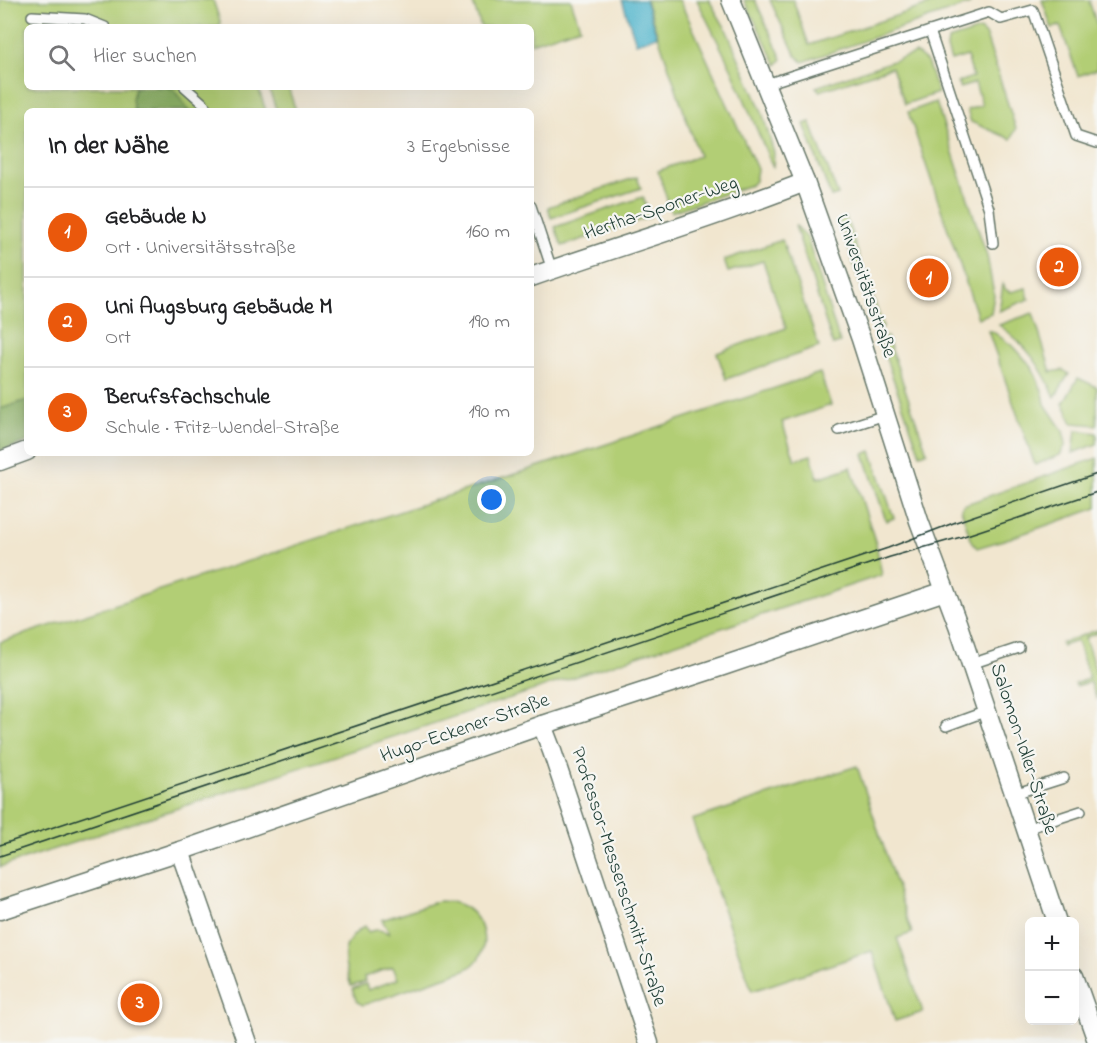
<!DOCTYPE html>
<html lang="de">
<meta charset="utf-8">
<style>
:root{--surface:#fff;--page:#f6f6f6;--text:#202124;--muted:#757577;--line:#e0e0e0;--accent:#ea580c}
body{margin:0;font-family:"Indie Flower",sans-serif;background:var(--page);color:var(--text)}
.controls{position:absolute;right:18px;bottom:18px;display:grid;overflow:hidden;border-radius:9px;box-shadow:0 6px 24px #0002}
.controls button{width:54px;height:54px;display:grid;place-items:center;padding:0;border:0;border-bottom:2px solid var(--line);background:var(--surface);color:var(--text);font:30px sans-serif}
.you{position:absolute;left:492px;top:500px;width:21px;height:21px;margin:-15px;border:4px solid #fff;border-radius:50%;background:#1a73e8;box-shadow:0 0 0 9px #1a73e833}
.badge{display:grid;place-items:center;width:39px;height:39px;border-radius:50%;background:var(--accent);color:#fff;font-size:20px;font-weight:700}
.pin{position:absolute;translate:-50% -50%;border:3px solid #fff;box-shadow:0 2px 6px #0006}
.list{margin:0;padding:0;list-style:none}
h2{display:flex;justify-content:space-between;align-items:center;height:78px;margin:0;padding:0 24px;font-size:26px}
h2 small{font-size:20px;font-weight:400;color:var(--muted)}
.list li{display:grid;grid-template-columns:39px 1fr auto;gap:18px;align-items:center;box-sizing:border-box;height:90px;padding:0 24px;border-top:2px solid var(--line)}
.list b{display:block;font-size:22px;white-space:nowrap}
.list p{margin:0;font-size:20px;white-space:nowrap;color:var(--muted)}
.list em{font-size:20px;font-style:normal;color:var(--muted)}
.icon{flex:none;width:33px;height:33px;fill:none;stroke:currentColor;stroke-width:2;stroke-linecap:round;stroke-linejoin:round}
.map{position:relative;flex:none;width:1097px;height:1043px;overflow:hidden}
.search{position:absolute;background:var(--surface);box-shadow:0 6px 24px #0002;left:24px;top:24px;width:510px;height:66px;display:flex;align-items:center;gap:15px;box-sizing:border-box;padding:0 21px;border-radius:9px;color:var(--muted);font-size:22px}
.panel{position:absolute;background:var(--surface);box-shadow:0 6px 24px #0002;left:24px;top:108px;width:510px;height:348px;border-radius:9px}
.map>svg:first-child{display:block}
.green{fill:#b2ce75;stroke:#688654;stroke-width:1.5}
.forest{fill:#8db166;stroke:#56774d;stroke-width:1.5}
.water{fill:#4bb2ca;stroke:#35787f;stroke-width:1.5}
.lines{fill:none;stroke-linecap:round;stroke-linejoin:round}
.lane-casing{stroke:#68786a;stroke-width:12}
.street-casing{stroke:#68786a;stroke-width:21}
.lane{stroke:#fff;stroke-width:9}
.street{stroke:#fff;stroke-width:18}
.tram{stroke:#1f3d34;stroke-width:1.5}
.labels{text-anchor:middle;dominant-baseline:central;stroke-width:4.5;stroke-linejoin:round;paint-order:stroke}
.street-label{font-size:20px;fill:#1f3d34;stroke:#f6f6f2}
</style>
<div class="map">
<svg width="1097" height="1043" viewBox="0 0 1097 1043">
<rect width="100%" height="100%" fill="#f6f6f2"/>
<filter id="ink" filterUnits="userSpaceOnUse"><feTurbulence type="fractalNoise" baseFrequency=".0167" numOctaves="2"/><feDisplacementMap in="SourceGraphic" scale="12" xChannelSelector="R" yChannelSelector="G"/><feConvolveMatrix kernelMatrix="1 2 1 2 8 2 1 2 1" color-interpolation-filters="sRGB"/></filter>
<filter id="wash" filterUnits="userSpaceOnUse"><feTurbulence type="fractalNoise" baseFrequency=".008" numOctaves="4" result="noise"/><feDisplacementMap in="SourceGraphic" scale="24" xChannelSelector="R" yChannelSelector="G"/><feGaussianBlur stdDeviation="1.35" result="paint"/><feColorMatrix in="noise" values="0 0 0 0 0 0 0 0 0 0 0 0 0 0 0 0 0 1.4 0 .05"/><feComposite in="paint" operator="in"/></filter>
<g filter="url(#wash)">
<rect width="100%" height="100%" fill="#f1e6cf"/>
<!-- green -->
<g class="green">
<path d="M0,0H213L220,21V27H27V87H258L266,111H27V442L0,451Z"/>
<path d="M472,0H571L580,27L531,43V27H481Z"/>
<path d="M646,0H679L690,22L757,169L755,181L751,185L671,212L658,171L699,156Z"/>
<path d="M697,0H709L726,29L762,112L774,153L773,168L732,70Z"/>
<path d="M744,0H755L782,59L777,65Z"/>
<path d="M770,0H793L809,45L943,0H969L970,4L803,62L796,56Z"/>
<path d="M1042,0H1092L1089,1L1097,25V69L1078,76L1060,26L1052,28Z"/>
<path d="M980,30L986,36L1016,129L1011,139L971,122L967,110L982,105L975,83L960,88L958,82L973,77L967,56L951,61L947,48L948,40Z"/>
<path d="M916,53L927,62L938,93L905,104L892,67L820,91L816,87Z"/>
<path d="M268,87H288L296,111H277Z"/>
<path d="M936,102L987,256L994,295L991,313L978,318L908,112Z"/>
<path d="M810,122L838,195L831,197L804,124Z"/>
<path d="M637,177L641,188L551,218L548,207Z"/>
<path d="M643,197L650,217L562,246L555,227Z"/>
<path d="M846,218L883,327L876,330L839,220Z"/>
<path d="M795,225L807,237L840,343L833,345Z"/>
<path d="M782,240L819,347L726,379L717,353L786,328L763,261L728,272L724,260Z"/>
<path d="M1003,284L1006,290L1011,292L1026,288L1029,299L999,311Z"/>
<path d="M1033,313L1051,372L1063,370L1069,374L1055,397C1041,366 1027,345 999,325Z"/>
<path d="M988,331H992L1015,348L1032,367L1043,393L1045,404L1063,431L1066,444L1060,455L1035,465Z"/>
<path d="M887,337L927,452L920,454L879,339Z"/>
<path d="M820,373L831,405L782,422L795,460L811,455L818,478L851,467L876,544L882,575L0,867V642L607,444Z"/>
<path d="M1078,378L1097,387V425L1072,423C1068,416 1068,410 1063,404Z"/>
<path d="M1076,430L1097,433V444L1073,453Z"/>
<path d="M871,451L894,518L886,521L864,454Z"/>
<path d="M1097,458V508L1010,538L977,548L971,541L961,508L963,505Z"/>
<path d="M1097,630V633L1085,638L1097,675V700L1090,682L1076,686L1075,684L1089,678L1077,641L1062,646L1061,643Z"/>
<path d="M857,766L912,933L897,938L923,1012L895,1021L872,951L752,991L692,820Z"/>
<path d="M438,901C448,901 457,902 465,907C484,919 491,947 474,964C471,967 466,969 462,971L363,1005L357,1002L352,989L366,984L368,990L398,979L393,967L364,977L365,982L351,986C342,959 339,943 365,926L368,932C376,929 382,929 390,934L382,920Z"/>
</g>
<!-- forest -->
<g class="forest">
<path d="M135,87H167L174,90L189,111H134L132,99Z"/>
<path d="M27,400V442L0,451V409Z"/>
</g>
<!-- water -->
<path class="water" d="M622,0H645L657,36L636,43Z"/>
</g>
<g filter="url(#ink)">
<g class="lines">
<!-- lane casing -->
<g class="lane-casing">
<g id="lane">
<path d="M32,16L85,19L105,27"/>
<path d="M930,31L989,209L993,243"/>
<path d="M766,84L989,12L1001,19L1033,10L1076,136L1097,143"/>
<path d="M185,87L204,104L207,111"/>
<path d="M531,206L552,270"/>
<path d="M839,430L885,415"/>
<path d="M971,664L1019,648"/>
<path d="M946,726L987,711"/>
<path d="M1014,794L1064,778"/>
<path d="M1026,829L1081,811"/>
</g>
</g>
<!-- street casing -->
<g class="street-casing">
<g id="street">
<path d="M731,0L805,182L861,339L919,521L958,625L1057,922"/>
<path d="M531,277C622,245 715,218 805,182"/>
<path d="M0,461L27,451"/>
<path d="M542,725L552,751L649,1043"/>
<path d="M180,851L247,1043"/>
<path d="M0,910L180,851L542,725L723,666L945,591"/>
<path d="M1074,976L1097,1041"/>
</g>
</g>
<!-- lane -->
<use href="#lane" class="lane"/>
<!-- street -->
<use href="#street" class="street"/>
<!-- tram -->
<g class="tram">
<path d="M0,845L888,548L956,522L1097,474"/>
<path d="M0,856L890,557L961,537L1097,492"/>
</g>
</g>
</g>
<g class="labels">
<!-- street labels -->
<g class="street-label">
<text transform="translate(661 209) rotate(-19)">Hertha-Sponer-Weg</text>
<text transform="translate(865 286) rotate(71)">Universitätsstraße</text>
<text transform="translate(465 729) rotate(-19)">Hugo-Eckener-Straße</text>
<text transform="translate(1023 749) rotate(72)">Salomon-Idler-Straße</text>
<text transform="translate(618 877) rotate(72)">Professor-Messerschmitt-Straße</text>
</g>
</g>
</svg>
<div class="controls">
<button>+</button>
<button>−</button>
</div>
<div class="you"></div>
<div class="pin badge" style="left:929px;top:278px">1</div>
<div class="pin badge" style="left:1059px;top:267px">2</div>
<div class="pin badge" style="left:140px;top:1003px">3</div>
<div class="search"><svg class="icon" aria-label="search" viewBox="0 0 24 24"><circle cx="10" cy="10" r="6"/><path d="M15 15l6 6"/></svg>Hier suchen</div>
<section class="panel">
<h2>In der Nähe<small>3 Ergebnisse</small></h2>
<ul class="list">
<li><span class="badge">1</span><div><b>Gebäude N</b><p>Ort · Universitätsstraße</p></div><em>160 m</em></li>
<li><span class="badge">2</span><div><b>Uni Augsburg Gebäude M</b><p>Ort</p></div><em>190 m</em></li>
<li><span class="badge">3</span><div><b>Berufsfachschule</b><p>Schule · Fritz-Wendel-Straße</p></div><em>190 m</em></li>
</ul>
</section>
</div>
